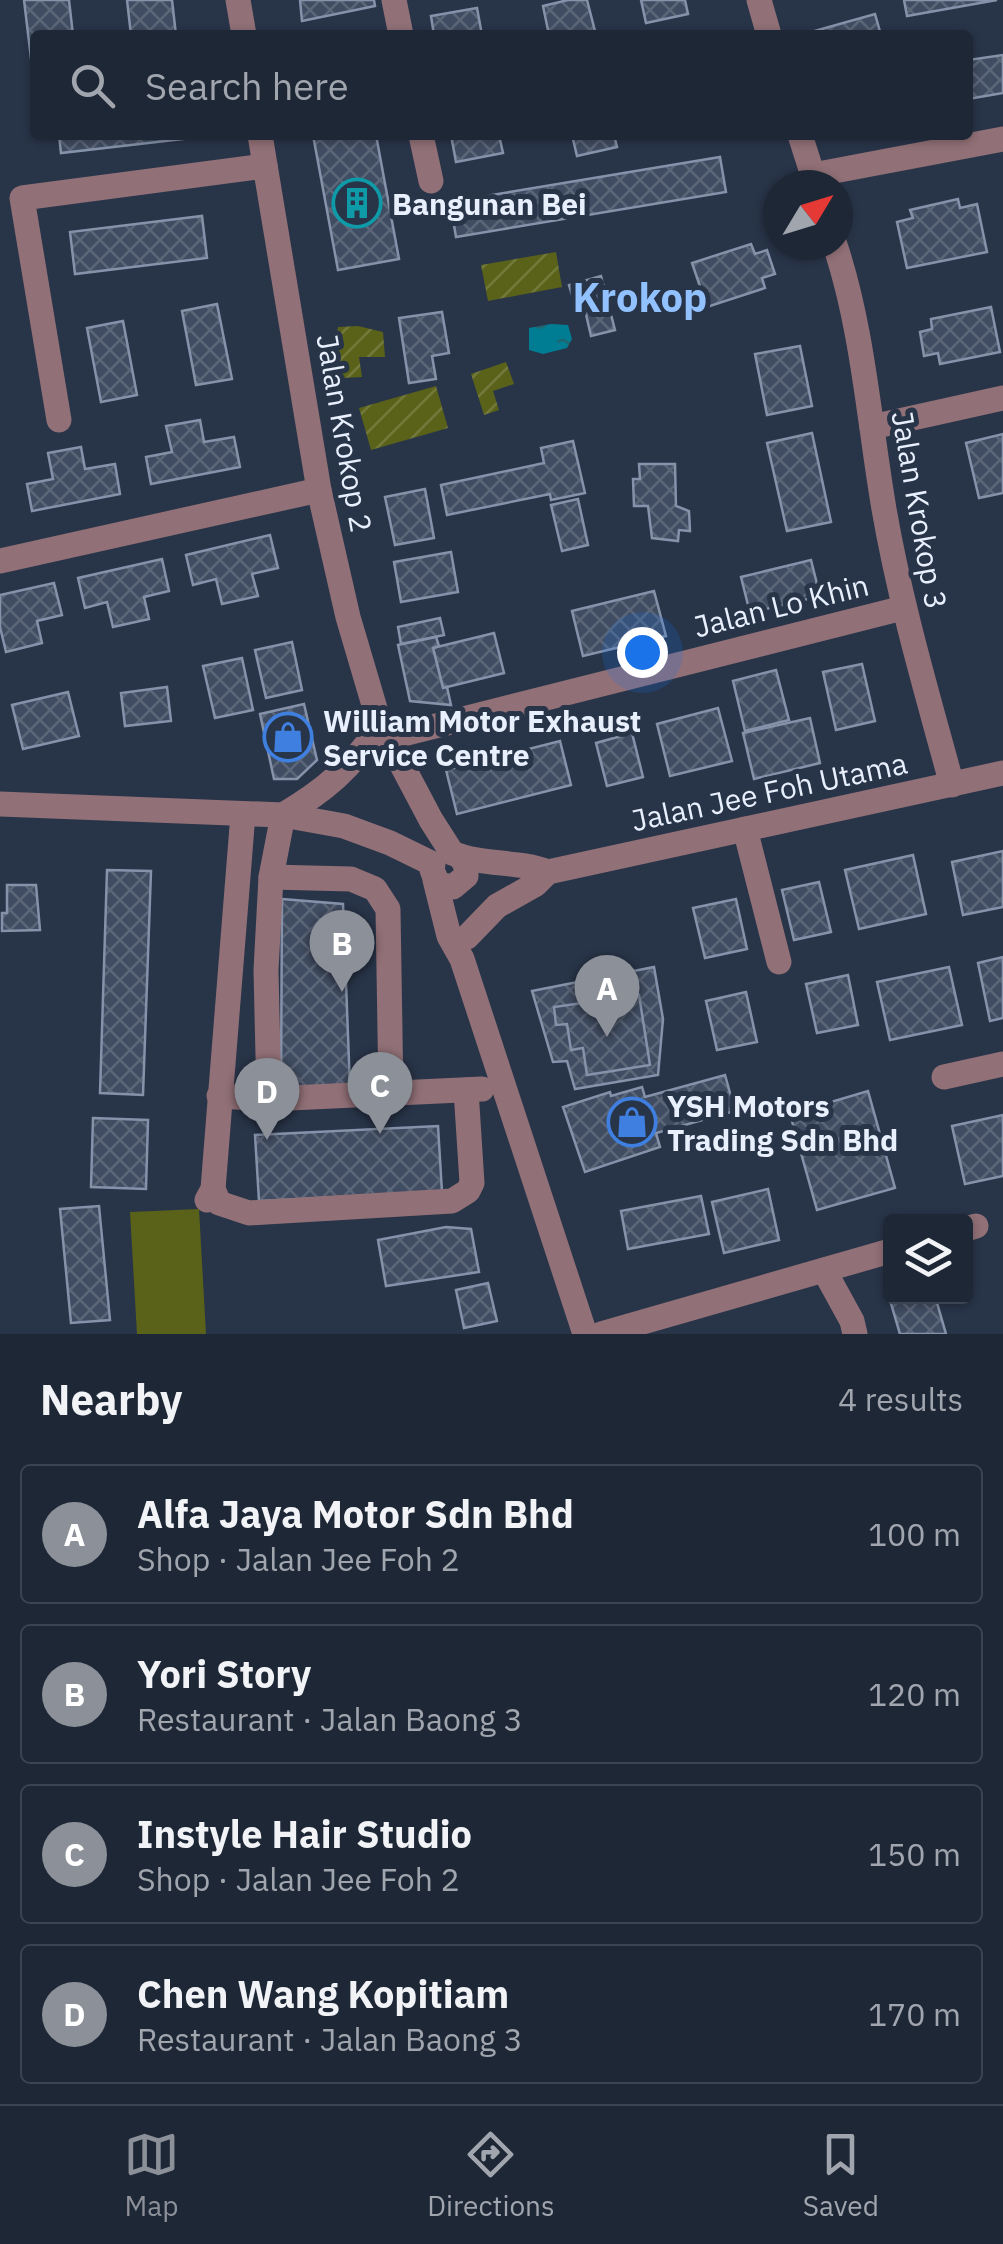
<!DOCTYPE html>
<meta charset="utf-8">
<style>
:root{--surface:#1e2736;--page:#2b3342;--text:#f1f3f6;--muted:#a1a5ad;--line:#3c4451;--accent:#8c9099}
body{margin:0;font-family:"IBM Plex Sans",sans-serif;background:var(--page);color:var(--text)}
.controls{position:absolute;right:30px;bottom:30px;display:grid;overflow:hidden;border-radius:10px;box-shadow:0 2px 8px #0004}
.controls button{width:90px;height:90px;display:grid;place-items:center;padding:0;border:0;border-bottom:2px solid var(--line);background:var(--surface);color:var(--text);font:50px sans-serif}
.compass{position:absolute;left:763px;top:170px;width:90px;height:90px;border-radius:50%;background:var(--surface);box-shadow:0 2px 8px #0004;rotate:52deg}
.you{position:absolute;left:642px;top:652px;width:35px;height:35px;margin:-25px;border:8px solid #fff;border-radius:50%;background:#1a73e8;box-shadow:0 0 0 15px #1a73e833}
.badge{display:grid;place-items:center;width:65px;height:65px;border-radius:50%;background:var(--accent);color:#fff;font-size:32px;font-weight:700}
.pin{position:absolute;translate:-50% -82px;filter:drop-shadow(0 2px 5px #0008)}
.pin::after{content:'';position:absolute;top:52px;width:35px;height:30px;background:inherit;clip-path:polygon(0 0,100% 0,50% 100%)}
.list{margin:0;padding:0;list-style:none}
h2{display:flex;justify-content:space-between;align-items:center;height:130px;margin:0;padding:0 40px;font-size:42px}
h2 small{font-size:32px;font-weight:400;color:var(--muted)}
.list li{display:grid;grid-template-columns:65px 1fr auto;gap:30px;align-items:center;box-sizing:border-box;height:140px;margin:0 20px 20px;padding:0 20px;border:2px solid var(--line);border-radius:10px}
.list b{display:block;font-size:38px;white-space:nowrap}
.list p{margin:0;font-size:32px;white-space:nowrap;color:var(--muted)}
.list em{font-size:32px;font-style:normal;color:var(--muted)}
.icon{flex:none;width:55px;height:55px;fill:none;stroke:currentColor;stroke-width:2;stroke-linecap:round;stroke-linejoin:round}
.map{position:relative;flex:none;width:1003px;height:1334px;overflow:hidden}
.search{position:absolute;background:var(--surface);box-shadow:0 2px 8px #0004;left:30px;right:30px;top:30px;height:110px;display:flex;align-items:center;gap:25px;box-sizing:border-box;padding:0 35px;border-radius:10px;color:var(--muted);font-size:38px}
.sheet{height:770px;background:var(--surface)}
nav{display:flex;justify-content:space-around;align-items:center;box-sizing:border-box;height:140px;border-top:2px solid var(--line);background:var(--surface);font-size:28px;color:var(--muted)}
nav a{display:grid;justify-items:center;gap:5px}
nav .on{color:var(--accent)}
.map>svg:first-child{display:block}
.garden{fill:url(#garden-furrows)}
.pitch{fill:#5a6219}
.water{fill:url(#water-ripples)}
.building{fill:url(#building-cross-hatch);stroke:#8592aa;stroke-width:2.5}
.lines{fill:none;stroke-linecap:round;stroke-linejoin:round}
.minor{stroke:#917077;stroke-width:25}
.labels{text-anchor:middle;dominant-baseline:central;stroke-width:10;stroke-linejoin:round;paint-order:stroke}
.poi-label{font-size:30px;font-weight:bold;fill:#e8effd;stroke:#283448;text-anchor:start}
.street-label{font-size:30px;fill:#e8effd;stroke:#283448}
.district-label{font-size:40px;font-weight:bold;fill:#91c1fe;stroke:#283448}
</style>
<div class="map">
<svg width="1003" height="1334" viewBox="0 0 1003 1334">
<defs>
<pattern id="garden-furrows" width="10" height="10" patternUnits="userSpaceOnUse" patternTransform="scale(2.5)"><rect width="10" height="10" fill="#5a6219"/><path d="M-1 1l2-2M0 10L10 0M9 11l2-2" fill="none" stroke="#72793b"/></pattern>
<pattern id="water-ripples" width="26" height="14" patternUnits="userSpaceOnUse" patternTransform="scale(2.5)"><rect width="26" height="14" fill="#007d92"/><path d="M2 4q2-2 4 0t4 0M15 11q2-2 4 0t4 0" fill="none" stroke="#206572"/></pattern>
<pattern id="building-cross-hatch" width="8" height="8" patternUnits="userSpaceOnUse" patternTransform="scale(2.5)"><rect width="8" height="8" fill="#404c61"/><path d="M0 0l8 8M0 8l8-8" fill="none" stroke="#5c6679"/></pattern>
</defs>
<rect width="100%" height="100%" fill="#283448"/>
<!-- garden -->
<g class="garden">
<path d="M556,252L562,287L488,301L481,265Z"/>
<path d="M358,326L383,332L385,357H359L362,377L342,378L336,336L338,327Z"/>
<path d="M506,362L514,384L493,391L499,410L484,415L471,374Z"/>
<path d="M436,386L448,428L371,450L359,408Z"/>
</g>
<!-- pitch -->
<path class="pitch" d="M199,1209L206,1334H137L130,1212Z"/>
<!-- water -->
<path class="water" d="M551,324L568,325L572,339L567,348L543,354L529,350V328Z"/>
<!-- building -->
<g class="building">
<path d="M24,0H69L73,35H35V67H32Z"/>
<path d="M127,0H172L176,35H131Z"/>
<path d="M300,0H374L375,6L302,21Z"/>
<path d="M568,0H587L596,35H549L543,6Z"/>
<path d="M641,0H685L688,14L646,23Z"/>
<path d="M904,0H997L907,16Z"/>
<path d="M477,8L482,35H434L431,16Z"/>
<path d="M875,14L881,35L804,34Z"/>
<path d="M1003,55V93L968,99V60Z"/>
<path d="M59,135H191L192,138L61,153Z"/>
<path d="M313,135H376L399,259L338,270Z"/>
<path d="M451,135H499L503,153L456,162Z"/>
<path d="M572,135H614L617,147L577,156Z"/>
<path d="M720,157L726,192L456,237L450,202Z"/>
<path d="M958,199L960,208L977,204L987,252L907,268L897,222L913,218L910,210Z"/>
<path d="M202,216L207,258L75,274L70,232Z"/>
<path d="M751,244L755,254L767,250L775,274L762,278L765,288L707,307L692,263Z"/>
<path d="M601,276L615,330L591,336L585,310L577,312L569,285Z"/>
<path d="M217,304L232,379L196,385L182,311Z"/>
<path d="M991,307L1000,352L940,364L938,353L924,356L920,332L932,329L931,319Z"/>
<path d="M442,312L449,353L432,356L436,379L409,383L399,318Z"/>
<path d="M123,321L137,395L101,402L87,328Z"/>
<path d="M800,346L812,406L767,415L755,354Z"/>
<path d="M200,420L204,442L234,437L240,467L151,484L146,457L172,452L166,426Z"/>
<path d="M812,433L831,522L787,531L767,443Z"/>
<path d="M1003,434V493L979,498L966,443Z"/>
<path d="M573,441L585,493L551,500L550,494L447,515L441,485L544,463L541,448Z"/>
<path d="M81,447L85,469L115,464L120,494L32,511L27,484L53,479L48,453Z"/>
<path d="M639,464H675L676,506L689,511L690,531L679,530L678,541L652,538L648,506H634L633,479H640Z"/>
<path d="M425,489L434,538L395,545L385,497Z"/>
<path d="M578,499L588,545L562,551L551,505Z"/>
<path d="M270,535L278,568L252,574L258,596L222,604L216,579L193,585L186,555Z"/>
<path d="M451,552L458,592L401,602L394,562Z"/>
<path d="M162,559L169,591L144,597L149,619L113,627L107,602L85,608L78,578Z"/>
<path d="M811,560L820,596L750,613L741,577Z"/>
<path d="M54,583L62,615L37,621L42,643L6,652L0,627V595Z"/>
<path d="M654,591L666,636L583,656L572,611Z"/>
<path d="M440,618L444,635L401,644L398,627Z"/>
<path d="M494,633L504,673L443,688L433,648Z"/>
<path d="M436,637L439,646L433,648L443,688L447,687L451,705L410,701L398,645Z"/>
<path d="M292,642L302,690L266,698L255,650Z"/>
<path d="M242,658L253,710L215,718L203,666Z"/>
<path d="M862,664L875,721L836,730L823,672Z"/>
<path d="M776,670L789,720L745,731L733,681Z"/>
<path d="M167,687L171,721L125,726L121,693Z"/>
<path d="M68,692L79,736L23,749L12,705Z"/>
<path d="M304,704L317,760L297,779H274L260,714Z"/>
<path d="M718,708L732,761L670,776L657,724Z"/>
<path d="M810,718L820,763L754,779L743,733Z"/>
<path d="M632,733L643,777L607,786L596,743Z"/>
<path d="M560,741L571,785L457,814L446,770Z"/>
<path d="M1003,851V907L963,915L952,862Z"/>
<path d="M913,855L926,914L859,929L845,870Z"/>
<path d="M107,870L151,871L143,1095L100,1093Z"/>
<path d="M819,882L831,932L794,940L782,890Z"/>
<path d="M7,885H36L40,930L2,931V913H7Z"/>
<path d="M282,899L343,904L350,1088L281,1090Z"/>
<path d="M736,899L747,949L705,958L693,908Z"/>
<path d="M1003,957V1018L990,1021L978,963Z"/>
<path d="M654,967L663,1019L658,1075L575,1089L567,1061L553,1062L532,991Z"/>
<path d="M949,967L962,1025L890,1040L877,982Z"/>
<path d="M848,975L858,1025L817,1033L806,984Z"/>
<path d="M746,992L757,1042L717,1050L706,1001Z"/>
<path d="M639,995L650,1065L587,1075L583,1048L571,1050L567,1024L556,1025L554,1007Z"/>
<path d="M725,1075L735,1111L656,1133L660,1147L585,1172L563,1107L610,1092L611,1096L642,1087L645,1097Z"/>
<path d="M868,1091L895,1188L817,1210L790,1114Z"/>
<path d="M1003,1115V1176L965,1184L952,1126Z"/>
<path d="M93,1118L148,1120L146,1189L91,1187Z"/>
<path d="M438,1126L442,1192L259,1201L255,1135Z"/>
<path d="M768,1189L779,1240L724,1253L712,1202Z"/>
<path d="M701,1196L709,1234L628,1249L621,1211Z"/>
<path d="M99,1206L110,1320L71,1323L60,1209Z"/>
<path d="M446,1227L471,1229L479,1272L386,1286L378,1240Z"/>
<path d="M488,1283L497,1321L464,1328L456,1290Z"/>
<path d="M890,1289V1296H935L946,1334H900L887,1290Z"/>
</g>
<g class="lines">
<!-- minor -->
<g class="minor">
<path d="M238,0L244,35"/>
<path d="M394,0L401,35"/>
<path d="M759,0L769,35"/>
<path d="M260,135L319,490L348,617L384,739L394,750L431,820L452,853C483,866 517,860 548,872"/>
<path d="M421,135L431,181"/>
<path d="M800,135L816,185"/>
<path d="M813,175L1003,139"/>
<path d="M835,245C863,329 869,421 884,509C900,602 927,693 952,785"/>
<path d="M59,420L22,198L265,166"/>
<path d="M872,427L1003,398"/>
<path d="M0,561L319,490"/>
<path d="M384,739L903,608"/>
<path d="M0,804L283,815L344,826L390,843L433,864"/>
<path d="M745,829L779,962"/>
<path d="M432,870L438,884L453,887L466,876V866L461,857"/>
<path d="M548,872L1003,773"/>
<path d="M271,877L351,879L375,889L388,909L391,1094"/>
<path d="M435,880L449,936L462,959L585,1334"/>
<path d="M467,937L497,906L536,884L548,872"/>
<path d="M944,1077L1003,1064"/>
<path d="M219,1096L269,1099L482,1089"/>
<path d="M269,1099L266,970L271,877L283,815C326,790 350,768 379,728"/>
<path d="M213,1189L219,1203L249,1213L452,1201L468,1191L472,1183L466,1090"/>
<path d="M207,1200L213,1189L243,814"/>
<path d="M966,1229L976,1226"/>
<path d="M824,1270L852,1321L855,1334"/>
<path d="M601,1334L890,1251"/>
</g>
</g>
<!-- icons -->
<defs>
<g id="building-ring" transform="scale(2.5)"><circle r="9.5" fill="#283448" stroke="#0f9aa8" stroke-width="1.5"/><path d="M-4-6H4V6H1V3H-1V6H-4ZM-2.5-4.3h1.7v1.8h-1.7ZM.8-4.3h1.7v1.8H.8ZM-2.5-1h1.7V.8h-1.7ZM.8-1h1.7V.8H.8Z" fill="#0f9aa8"/></g>
<g id="shop-ring" transform="scale(2.5)"><circle r="9.5" fill="#283448" stroke="#3f7fe0" stroke-width="1.5"/><path d="M-5-2.5h2.3a2.7 3.5 0 0 1 5.4 0H5L5.5 6h-11ZM-1.5-2.5h3a1.5 2.3 0 0 0-3 0Z" fill="#3f7fe0"/></g>
</defs>
<g fill-rule="evenodd">
<use href="#building-ring" x="357" y="203"/>
<use href="#shop-ring" x="288" y="737"/>
<use href="#shop-ring" x="632" y="1122"/>
</g>
<g class="labels">
<!-- poi labels -->
<g class="poi-label">
<text x="392" y="203">Bangunan Bei</text>
<text x="323" y="720">William Motor Exhaust<tspan x="323" dy="34">Service Centre</tspan></text>
<text x="667" y="1105">YSH Motors<tspan x="667" dy="34">Trading Sdn Bhd</tspan></text>
</g>
<!-- street labels -->
<g class="street-label">
<text transform="translate(345 433) rotate(80)">Jalan Krokop 2</text>
<text transform="translate(920 510) rotate(80)">Jalan Krokop 3</text>
<text transform="translate(781 605) rotate(-14)">Jalan Lo Khin</text>
<text transform="translate(769 791) rotate(-12)">Jalan Jee Foh Utama</text>
</g>
<!-- district labels -->
<g class="district-label">
<text x="640" y="297">Krokop</text>
</g>
</g>
</svg>
<div class="controls">
<button><svg class="icon" aria-label="layers" viewBox="0 0 24 24"><path d="M12 4l9 5-9 5-9-5zM3 14l9 5 9-5"/></svg></button>
</div>
<svg class="compass" viewBox="-18 -18 36 36"><path d="M0-13l5 13h-10z" fill="#e53935"/><path d="M0 13l5-13h-10z" fill="#a1a5ad"/></svg>
<div class="you"></div>
<div class="pin badge" style="left:607px;top:1037px">A</div>
<div class="pin badge" style="left:342px;top:992px">B</div>
<div class="pin badge" style="left:380px;top:1134px">C</div>
<div class="pin badge" style="left:267px;top:1140px">D</div>
<div class="search"><svg class="icon" aria-label="search" viewBox="0 0 24 24"><circle cx="10" cy="10" r="6"/><path d="M15 15l6 6"/></svg>Search here</div>
</div>
<section class="sheet">
<h2>Nearby<small>4 results</small></h2>
<ul class="list">
<li><span class="badge">A</span><div><b>Alfa Jaya Motor Sdn Bhd</b><p>Shop · Jalan Jee Foh 2</p></div><em>100 m</em></li>
<li><span class="badge">B</span><div><b>Yori Story</b><p>Restaurant · Jalan Baong 3</p></div><em>120 m</em></li>
<li><span class="badge">C</span><div><b>Instyle Hair Studio</b><p>Shop · Jalan Jee Foh 2</p></div><em>150 m</em></li>
<li><span class="badge">D</span><div><b>Chen Wang Kopitiam</b><p>Restaurant · Jalan Baong 3</p></div><em>170 m</em></li>
</ul>
</section>
<nav>
<a class="on"><svg class="icon" aria-label="map" viewBox="0 0 24 24"><path d="M3 6l6-2 6 2 6-2v14l-6 2-6-2-6 2zM9 4v14M15 6v14"/></svg>Map</a>
<a><svg class="icon" aria-label="directions" viewBox="0 0 24 24"><path d="M12 3l9 9-9 9-9-9zM9 14v-3h6M13 9l2 2-2 2"/></svg>Directions</a>
<a><svg class="icon" aria-label="saved" viewBox="0 0 24 24"><path d="M7 4h10v16l-5-4-5 4z"/></svg>Saved</a>
</nav>
